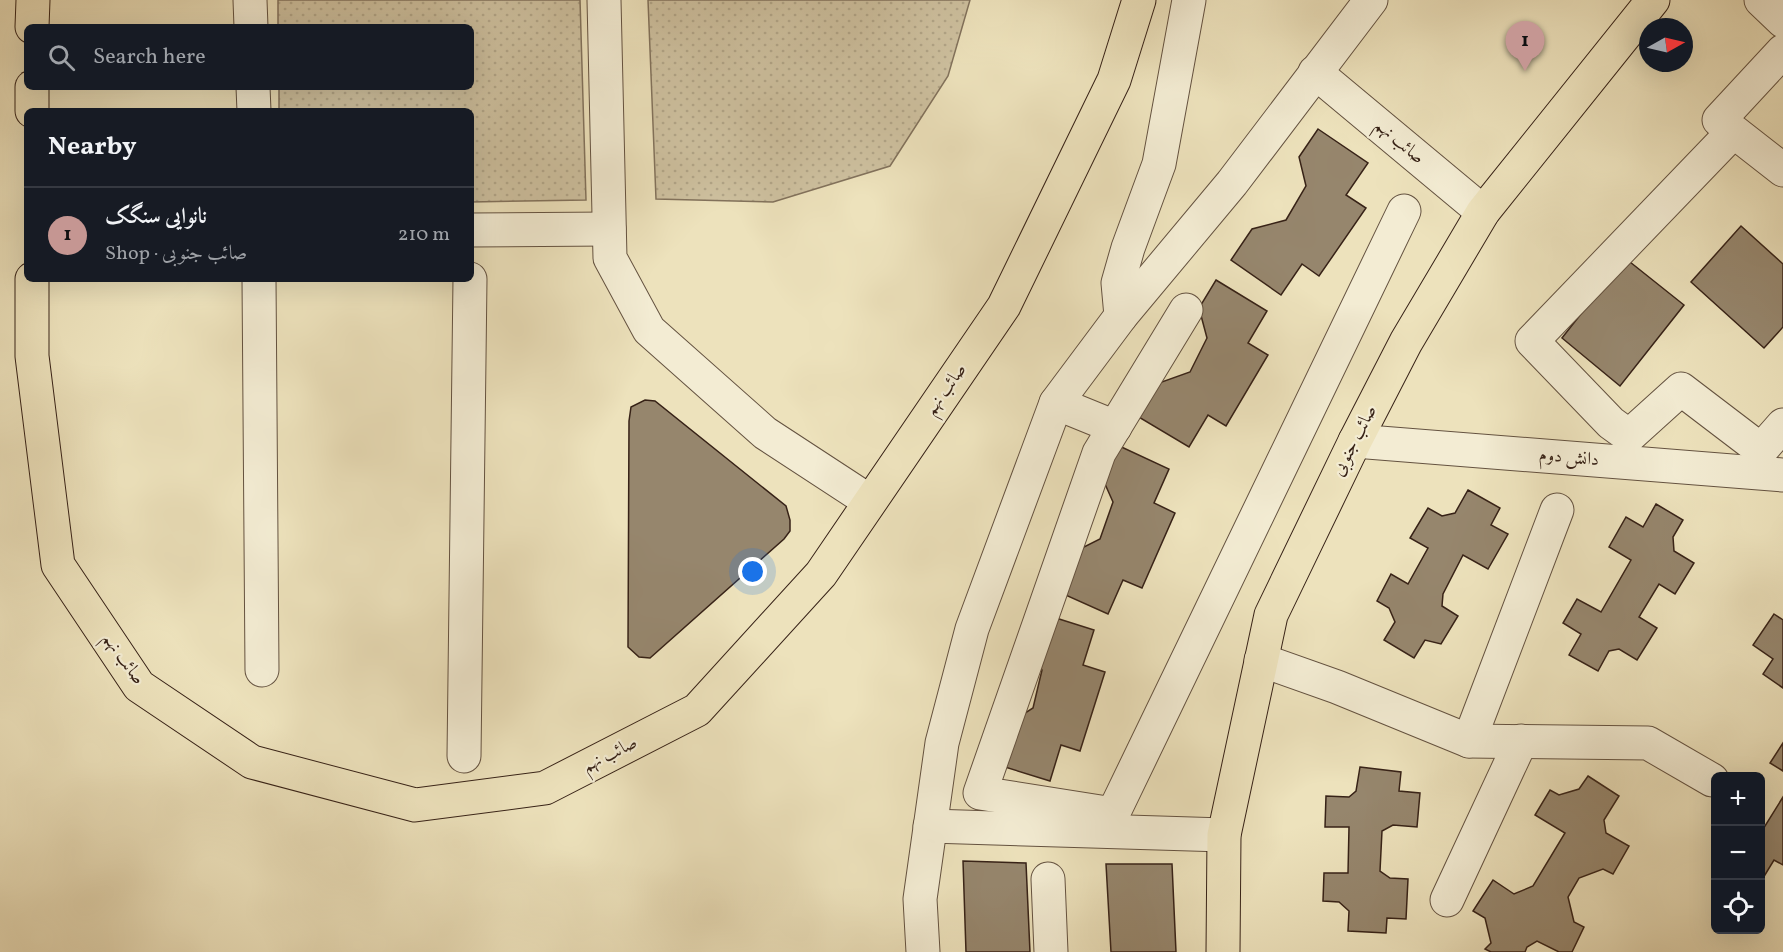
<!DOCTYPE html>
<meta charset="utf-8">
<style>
:root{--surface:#171b24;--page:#20242c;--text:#f1f3f6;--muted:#9ea1a6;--line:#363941;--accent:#c59692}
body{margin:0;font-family:Vollkorn,Amiri,serif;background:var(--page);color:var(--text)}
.controls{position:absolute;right:18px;bottom:18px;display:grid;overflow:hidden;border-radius:9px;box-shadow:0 6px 24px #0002}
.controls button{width:54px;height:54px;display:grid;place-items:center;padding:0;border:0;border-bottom:2px solid var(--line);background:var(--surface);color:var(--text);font:30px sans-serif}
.compass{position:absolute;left:1639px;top:18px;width:54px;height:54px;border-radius:50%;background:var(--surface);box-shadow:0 6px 24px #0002;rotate:82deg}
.you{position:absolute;left:753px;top:572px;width:21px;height:21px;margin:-15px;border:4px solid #fff;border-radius:50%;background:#1a73e8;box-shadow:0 0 0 9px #1a73e833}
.badge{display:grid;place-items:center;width:39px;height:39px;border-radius:50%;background:var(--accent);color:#111;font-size:20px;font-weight:700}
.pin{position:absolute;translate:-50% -50px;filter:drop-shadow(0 2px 3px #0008)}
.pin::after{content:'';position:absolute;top:32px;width:21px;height:18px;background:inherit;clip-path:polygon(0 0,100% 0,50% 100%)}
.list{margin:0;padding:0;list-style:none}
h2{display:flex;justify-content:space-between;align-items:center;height:78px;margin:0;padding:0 24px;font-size:26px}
h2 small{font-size:20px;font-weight:400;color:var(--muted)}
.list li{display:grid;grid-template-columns:39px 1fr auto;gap:18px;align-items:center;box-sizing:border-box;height:96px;padding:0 24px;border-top:2px solid var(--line)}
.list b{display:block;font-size:22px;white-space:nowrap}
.list p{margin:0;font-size:20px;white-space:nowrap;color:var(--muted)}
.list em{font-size:20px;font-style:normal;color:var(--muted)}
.icon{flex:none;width:33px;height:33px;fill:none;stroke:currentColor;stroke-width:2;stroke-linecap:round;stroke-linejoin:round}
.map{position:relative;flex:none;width:1783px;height:952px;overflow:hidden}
.search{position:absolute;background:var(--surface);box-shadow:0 6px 24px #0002;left:24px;top:24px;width:450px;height:66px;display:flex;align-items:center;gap:15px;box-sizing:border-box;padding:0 21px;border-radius:9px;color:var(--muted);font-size:22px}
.panel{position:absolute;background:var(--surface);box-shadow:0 6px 24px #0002;left:24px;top:108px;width:450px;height:174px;border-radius:9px}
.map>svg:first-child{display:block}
.grass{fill:url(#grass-dots);stroke:#82725c;stroke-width:1.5}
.building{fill:#96866d;stroke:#372217;stroke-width:1.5}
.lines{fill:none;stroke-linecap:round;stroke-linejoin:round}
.minor-casing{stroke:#645240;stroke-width:35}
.major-casing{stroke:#372217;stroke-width:35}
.minor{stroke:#f3ecd3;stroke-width:33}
.major{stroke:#ede2bc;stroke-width:33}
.labels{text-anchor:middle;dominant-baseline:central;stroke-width:4.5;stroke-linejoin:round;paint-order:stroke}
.street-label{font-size:18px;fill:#372217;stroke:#f3ecd3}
</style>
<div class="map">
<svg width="1783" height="952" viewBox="0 0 1783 952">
<defs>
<pattern id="grass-dots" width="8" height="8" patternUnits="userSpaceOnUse" patternTransform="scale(1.5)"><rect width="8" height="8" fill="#cec1a0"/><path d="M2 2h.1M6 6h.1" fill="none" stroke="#b2a689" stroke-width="1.8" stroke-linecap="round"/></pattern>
</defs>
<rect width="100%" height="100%" fill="#ede2bc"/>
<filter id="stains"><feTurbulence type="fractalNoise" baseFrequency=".00333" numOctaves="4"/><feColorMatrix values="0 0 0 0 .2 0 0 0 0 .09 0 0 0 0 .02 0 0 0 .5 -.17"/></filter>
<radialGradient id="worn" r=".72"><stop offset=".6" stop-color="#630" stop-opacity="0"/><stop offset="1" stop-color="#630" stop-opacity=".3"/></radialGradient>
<!-- grass -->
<g class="grass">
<path d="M278,0H580L586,200L471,202V111H279V87H471V27H278Z"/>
<path d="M648,0H970L948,76L890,166L773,202L656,199Z"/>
</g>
<!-- building -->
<g class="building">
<path d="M1318,129L1368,163L1346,195L1366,208L1319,276L1302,264L1281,295L1231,260L1252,229L1286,220L1306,186L1299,157Z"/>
<path d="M1741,226L1783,264V327L1764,348L1691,282Z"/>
<path d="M1625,258L1684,305L1620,386L1562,338Z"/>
<path d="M1216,280L1267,311L1248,343L1268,355L1226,426L1208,415L1189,447L1137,416L1156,384L1190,372L1207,338L1199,308Z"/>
<path d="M645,400L655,401L786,506L790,520V531L784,539L650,658L639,657L628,647L629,421L631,407Z"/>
<path d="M1115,444L1169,469L1154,503L1175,513L1142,588L1123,580L1108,614L1052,589L1068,555L1100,539L1113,502L1101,475Z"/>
<path d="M1468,490L1500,508L1491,525L1508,534L1488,569L1463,555L1443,594L1442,606L1458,616L1441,644L1425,640L1414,658L1384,640L1395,622L1389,608L1377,601L1391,574L1408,584L1428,548L1410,538L1428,508L1442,516L1455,513Z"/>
<path d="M1656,504L1683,520L1673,537L1674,551L1694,563L1675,594L1659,584L1639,617L1657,628L1637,660L1619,649L1609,651L1598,671L1569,655L1581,634L1563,623L1577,599L1601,612L1631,560L1609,547L1626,517L1643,527Z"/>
<path d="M1037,612L1094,630L1083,665L1105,672L1080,751L1061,745L1050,781L992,763L1003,727L1033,708L1042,670L1027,643Z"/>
<path d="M1774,614L1783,620V688L1763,674L1773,659L1753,645Z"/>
<path d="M1783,743V771L1770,763Z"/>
<path d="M1360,767L1401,772L1399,791L1420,793L1417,827L1393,825L1382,831L1380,871L1390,878L1408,879L1406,919L1387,918L1386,933L1348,931L1349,911L1339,902L1323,901L1324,873H1348L1349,827H1325L1326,796L1349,797L1356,791Z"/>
<path d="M1588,776L1619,796L1604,820L1606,833L1629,846L1613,874L1603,869L1579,878L1568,897L1574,922L1584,927L1572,952H1559L1537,941L1527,947L1525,952H1491L1485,949L1491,943L1485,918L1473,911L1493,880L1514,894L1533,886L1565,833L1535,815L1550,790L1559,795L1579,789Z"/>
<path d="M1783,797V865L1774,860L1760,883V834Z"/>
<path d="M963,861L1026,863L1030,952H966Z"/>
<path d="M1106,864H1172L1176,952H1111Z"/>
</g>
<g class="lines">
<!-- minor casing -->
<g class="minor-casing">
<g id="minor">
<path d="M250,0L251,27"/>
<path d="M604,0L610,258L649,330L765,433L869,501"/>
<path d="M1761,0L1783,21"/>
<path d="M1783,51L1719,120L1783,170"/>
<path d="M1315,72L1483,212"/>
<path d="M253,87L254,111"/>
<path d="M1733,132L1532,341L1611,423L1629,436L1681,389L1761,450L1783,425"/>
<path d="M471,230L609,229"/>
<path d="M259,279L262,670"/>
<path d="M1186,310L1099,453L980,793L1113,814L1404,211"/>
<path d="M1121,316L1118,283L1128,248L1159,164L1189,0"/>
<path d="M1056,403L1115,427"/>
<path d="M1355,441L1783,475"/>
<path d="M1261,660L1337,687L1469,741L1648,743L1712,780"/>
<path d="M1469,741L1557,510"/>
<path d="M464,756L470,279"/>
<path d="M930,826L1224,835"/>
<path d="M1048,879L1051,952"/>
<path d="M1447,900L1521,741"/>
<path d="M923,952L920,899L942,743L972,629L1056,403L1121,316L1232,183L1371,0"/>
</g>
</g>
<!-- major casing -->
<g class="major-casing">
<g id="major">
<path d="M32,27L33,0"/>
<path d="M32,111V87"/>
<path d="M32,279V356L58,565L139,686L252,762L415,805L545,788L697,710L821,574L1004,306L1114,80L1139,0"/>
<path d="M1223,952L1224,835L1271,615L1355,441L1406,342L1483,212L1653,0"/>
</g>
</g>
<!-- minor -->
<use href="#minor" class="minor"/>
<!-- major -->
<use href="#major" class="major"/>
</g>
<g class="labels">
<!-- street labels -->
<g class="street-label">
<text transform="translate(1399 142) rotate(40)">صائب نهم</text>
<text transform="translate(946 390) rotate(-55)">صائب نهم</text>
<text transform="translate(1355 441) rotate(-63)">صائب جنوبی</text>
<text transform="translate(1569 458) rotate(5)">دانش دوم</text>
<text transform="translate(123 659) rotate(54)">صائب نهم</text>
<text transform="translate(610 755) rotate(-27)">صائب نهم</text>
</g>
</g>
<rect width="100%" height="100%" filter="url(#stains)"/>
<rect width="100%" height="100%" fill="url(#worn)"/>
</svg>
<div class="controls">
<button>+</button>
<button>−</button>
<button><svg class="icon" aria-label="locate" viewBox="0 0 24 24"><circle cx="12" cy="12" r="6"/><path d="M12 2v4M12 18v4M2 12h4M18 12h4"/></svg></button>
</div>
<svg class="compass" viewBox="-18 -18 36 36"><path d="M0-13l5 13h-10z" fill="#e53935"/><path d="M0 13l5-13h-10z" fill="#9ea1a6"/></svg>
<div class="you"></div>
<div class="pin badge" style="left:1525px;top:71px">1</div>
<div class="search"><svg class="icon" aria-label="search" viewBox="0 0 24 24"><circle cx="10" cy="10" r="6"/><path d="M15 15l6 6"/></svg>Search here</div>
<section class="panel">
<h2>Nearby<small></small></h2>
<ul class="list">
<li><span class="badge">1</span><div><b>نانوایی سنگک</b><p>Shop · صائب جنوبی</p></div><em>210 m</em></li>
</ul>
</section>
</div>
